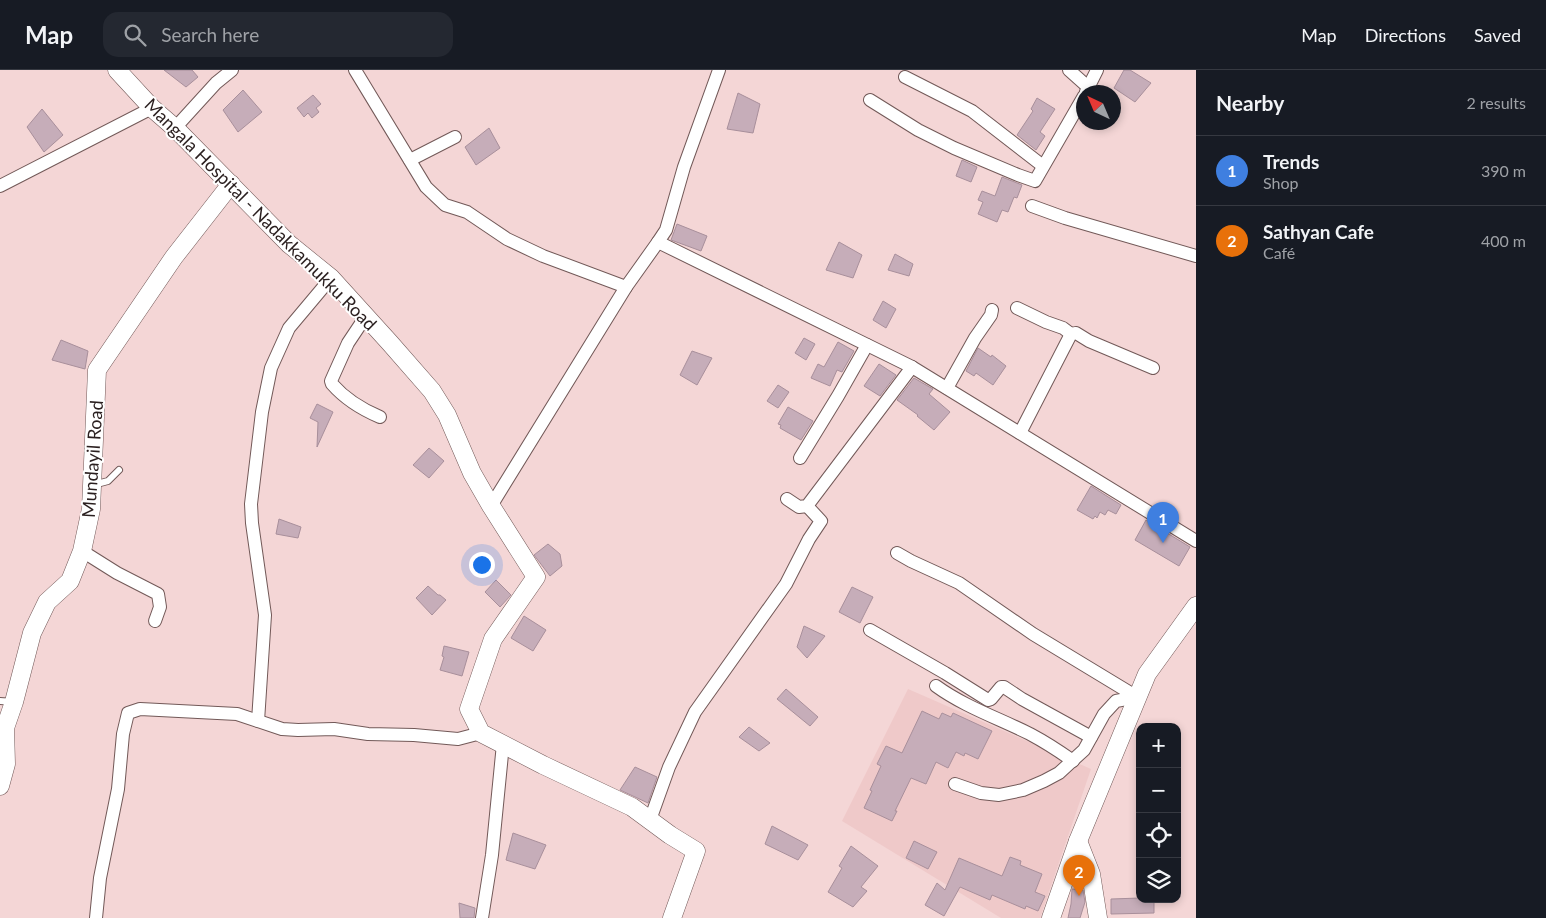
<!DOCTYPE html>
<meta charset="utf-8">
<style>
:root{--surface:#171b24;--page:#242831;--text:#f1f3f6;--muted:#9ea1a6;--line:#363941;--accent:#2563eb}
body{margin:0;font-family:Lato,sans-serif;background:var(--page);color:var(--text)}
.controls{position:absolute;right:15px;bottom:15px;display:grid;overflow:hidden;border-radius:10px;box-shadow:0 2px 8px #0003}
.controls button{width:45px;height:45px;display:grid;place-items:center;padding:0;border:0;border-bottom:1px solid var(--line);background:var(--surface);color:var(--text);font:25px sans-serif}
.compass{position:absolute;left:1076px;top:15px;width:45px;height:45px;border-radius:50%;background:var(--surface);box-shadow:0 2px 8px #0003;rotate:316deg}
.you{position:absolute;left:481px;top:494px;width:18px;height:18px;margin:-12px;border:4px solid #fff;border-radius:50%;background:#1a73e8;box-shadow:0 0 0 8px #1a73e833}
.badge{display:grid;place-items:center;width:32px;height:32px;border-radius:50%;background:var(--accent);color:#fff;font-size:16px;font-weight:700}
.pin{position:absolute;translate:-50% -41px;filter:drop-shadow(0 1px 2px #0008)}
.pin::after{content:'';position:absolute;top:26px;width:18px;height:15px;background:inherit;clip-path:polygon(0 0,100% 0,50% 100%)}
.list{margin:0;padding:0;list-style:none}
h2{display:flex;justify-content:space-between;align-items:center;height:65px;margin:0;padding:0 20px;font-size:21px}
h2 small{font-size:16px;font-weight:400;color:var(--muted)}
.list li{display:grid;grid-template-columns:32px 1fr auto;gap:15px;align-items:center;box-sizing:border-box;height:70px;padding:0 20px;border-top:1px solid var(--line)}
.list b{display:block;font-size:19px;white-space:nowrap}
.list p{margin:0;font-size:16px;white-space:nowrap;color:var(--muted)}
.list em{font-size:16px;font-style:normal;color:var(--muted)}
.icon{flex:none;width:28px;height:28px;fill:none;stroke:currentColor;stroke-width:2;stroke-linecap:round;stroke-linejoin:round}
.map{position:relative;flex:none;width:1196px;height:848px;overflow:hidden}
header{display:flex;align-items:center;gap:30px;box-sizing:border-box;height:70px;padding:0 25px;background:var(--surface);border-bottom:1px solid var(--line)}
header strong{font-size:24px}
nav{display:flex;gap:28px;margin-inline-start:auto;font-size:18px}
.search{width:350px;height:45px;background:var(--page);display:flex;align-items:center;gap:12px;box-sizing:border-box;padding:0 18px;border-radius:15px;color:var(--muted);font-size:19px}
main{display:flex}
aside{flex:1;background:var(--surface)}
.map>svg:first-child{display:block}
.built{fill:#efc9c9}
.building{fill:#c6adb9;stroke:#a88f9b}
.lines{fill:none;stroke-linecap:round;stroke-linejoin:round}
.service-casing{stroke:#725958;stroke-width:8}
.minor-casing{stroke:#725958;stroke-width:14}
.secondary-casing{stroke:#725958;stroke-width:19}
.service{stroke:#fff;stroke-width:6}
.minor{stroke:#fff;stroke-width:12}
.secondary{stroke:#fff;stroke-width:18}
.labels{text-anchor:middle;dominant-baseline:central;stroke-width:4;stroke-linejoin:round;paint-order:stroke}
.street-label{font-size:18px;fill:#2a1f1f;stroke:#fff}
</style>
<header>
<strong>Map</strong>
<div class="search"><svg class="icon" aria-label="search" viewBox="0 0 24 24"><circle cx="10" cy="10" r="6"/><path d="M15 15l6 6"/></svg>Search here</div>
<nav><a>Map</a><a>Directions</a><a>Saved</a></nav>
</header>
<main>
<div class="map">
<svg width="1196" height="848" viewBox="0 0 1196 848">
<rect width="100%" height="100%" fill="#f4d6d6"/>
<!-- built -->
<path class="built" d="M908,619L1091,699L1040,848H1001L842,751Z"/>
<!-- building -->
<g class="building">
<path d="M164,0H192L198,7L186,17Z"/>
<path d="M1124,0H1130L1151,13L1135,32L1114,18Z"/>
<path d="M243,20L262,42L238,62L223,40Z"/>
<path d="M738,23L760,34L753,63L727,59Z"/>
<path d="M313,25L321,34L316,38L319,42L312,48L308,43L304,47L297,38Z"/>
<path d="M1037,28L1055,39L1040,62L1045,66L1036,80L1017,65L1033,41L1031,39Z"/>
<path d="M42,39L63,65L44,82L27,57Z"/>
<path d="M489,58L500,78L476,95L465,77Z"/>
<path d="M962,90L977,97L971,112L956,106Z"/>
<path d="M1002,107L1022,115L1017,128L1014,127L1008,142L1002,140L997,152L978,144L983,132L978,130L982,121L995,126Z"/>
<path d="M677,154L707,166L701,181L671,170Z"/>
<path d="M839,172L862,185L853,208L826,200Z"/>
<path d="M895,184L913,194L909,206L888,200Z"/>
<path d="M883,231L896,239L886,258L873,250Z"/>
<path d="M804,268L815,274L806,290L795,283Z"/>
<path d="M61,270L88,281L85,299L52,290Z"/>
<path d="M838,272L854,281L842,302L837,300L830,316L811,308L818,294L824,297Z"/>
<path d="M978,278L991,287L992,285L1006,296L993,315L976,303L974,306L966,301Z"/>
<path d="M692,281L712,288L697,315L680,305Z"/>
<path d="M879,294L896,305L880,326L864,316Z"/>
<path d="M914,308L933,319L929,324L950,342L934,360L917,346L918,345L897,330Z"/>
<path d="M778,315L789,322L778,338L767,331Z"/>
<path d="M317,334L333,342L317,377L318,352L310,348Z"/>
<path d="M788,337L813,351L801,370L780,358L781,355L778,354Z"/>
<path d="M429,378L444,391L429,408L413,395Z"/>
<path d="M1091,416L1121,435L1116,444L1108,440L1105,445L1100,442L1097,448L1095,446L1093,449L1077,440Z"/>
<path d="M279,449L301,457L298,468L276,464Z"/>
<path d="M1146,450L1190,477L1179,496L1135,470Z"/>
<path d="M548,474L560,484L562,496L550,506L534,485Z"/>
<path d="M496,510L511,525L500,537L485,522Z"/>
<path d="M428,516L438,525H440L446,530L432,545L416,528Z"/>
<path d="M852,517L873,527L860,553L839,542Z"/>
<path d="M524,546L546,560L533,581L511,568Z"/>
<path d="M804,556L825,566L807,588L797,577Z"/>
<path d="M444,576L469,582L462,606L440,600L444,587L442,586Z"/>
<path d="M786,619L818,647L810,656L777,629Z"/>
<path d="M922,641L939,649L942,643L951,647L953,643L992,661L978,689L965,683L964,686L956,682L948,698L936,692L926,714L911,708L895,741H897L892,751L864,738L872,721L870,720L881,696L877,694L886,676L902,683Z"/>
<path d="M749,657L770,673L759,681L739,667Z"/>
<path d="M635,697L657,707L648,733L620,720Z"/>
<path d="M772,756L808,775L798,790L765,774Z"/>
<path d="M513,763L546,775L535,799L506,790Z"/>
<path d="M914,771L937,782L928,799L906,788Z"/>
<path d="M851,776L878,796L861,817L867,821L853,837L828,822L842,798L839,796Z"/>
<path d="M1010,787L1021,791L1020,795L1042,804L1035,822L1045,826L1038,841L1026,836L1025,839L992,825L990,830L960,817L944,846L925,835L937,813L945,820L959,788L1002,806Z"/>
<path d="M1072,819L1083,820L1085,832L1080,848H1068L1071,834Z"/>
<path d="M1140,828L1154,829V843L1111,844V829Z"/>
<path d="M459,833L475,838L474,848H460Z"/>
</g>
<g class="lines">
<!-- service casing -->
<g class="service-casing">
<g id="service">
<path d="M93,415L108,411L119,400"/>
<path d="M0,631L14,632"/>
</g>
</g>
<!-- minor casing -->
<g class="minor-casing">
<g id="minor">
<path d="M355,0L426,117L445,135L467,142L507,169L543,186L626,217"/>
<path d="M1069,0L1088,17"/>
<path d="M905,7L972,41L1043,96"/>
<path d="M1086,22L1097,0"/>
<path d="M870,30L918,60L954,78L1018,105L1035,111L1084,26"/>
<path d="M175,58L216,13L232,0"/>
<path d="M410,90L455,67"/>
<path d="M0,116L152,38"/>
<path d="M1032,136L1065,148L1196,186"/>
<path d="M658,172L666,160L684,97L719,0"/>
<path d="M1017,238L1046,252L1063,258L1071,264"/>
<path d="M366,246L348,273L331,311L332,314C346,330 361,339 380,347"/>
<path d="M947,318L975,268L991,245L992,240"/>
<path d="M1020,363L1071,264L1076,263L1089,271L1153,298"/>
<path d="M800,388L838,326L867,275"/>
<path d="M787,429L799,437L807,436L912,297"/>
<path d="M491,436L626,217L658,172L912,297L1196,471"/>
<path d="M82,481L117,503L158,524L160,537L155,551"/>
<path d="M897,483L911,491L959,513L1033,564L1137,627"/>
<path d="M870,560L945,603L988,630L991,629L1001,617H1004L1022,629L1091,667"/>
<path d="M936,616C965,637 998,648 1030,664C1045,672 1059,681 1073,691"/>
<path d="M258,651L265,545L252,453L251,434L262,342L271,298L289,258L331,208"/>
<path d="M955,714L981,723L999,725L1023,720L1044,711L1059,703L1084,680L1104,644L1116,631L1137,627"/>
<path d="M650,750L669,697L695,642L786,514L809,469L821,451L807,436"/>
<path d="M96,848L100,808L118,719L123,664L128,643L140,639L237,644L282,659L298,660L334,659L368,664L414,665L458,669L481,663"/>
<path d="M482,848L492,785L503,674"/>
</g>
</g>
<!-- secondary casing -->
<g class="secondary-casing">
<g id="secondary">
<path d="M117,0L152,38L175,58L289,174L331,208L390,273L432,321L447,345L472,403L491,436L536,507L493,569L469,639L481,663L543,695L632,737L670,765L696,781L672,848"/>
<path d="M0,716L6,694L5,658L14,632L32,563L47,532L70,511L82,481L91,439L97,300L174,187L231,114"/>
<path d="M1078,771L1091,804L1098,848"/>
<path d="M1051,848L1078,771L1147,604L1196,536"/>
</g>
</g>
<!-- service -->
<use href="#service" class="service"/>
<!-- minor -->
<use href="#minor" class="minor"/>
<!-- secondary -->
<use href="#secondary" class="secondary"/>
</g>
<g class="labels">
<!-- street labels -->
<g class="street-label">
<text transform="translate(261 144) rotate(45)">Mangala Hospital - Nadakkamukku Road</text>
<text transform="translate(92 389) rotate(-86)">Mundayil Road</text>
</g>
</g>
</svg>
<div class="controls">
<button>+</button>
<button>−</button>
<button><svg class="icon" aria-label="locate" viewBox="0 0 24 24"><circle cx="12" cy="12" r="6"/><path d="M12 2v4M12 18v4M2 12h4M18 12h4"/></svg></button>
<button><svg class="icon" aria-label="layers" viewBox="0 0 24 24"><path d="M12 4l9 5-9 5-9-5zM3 14l9 5 9-5"/></svg></button>
</div>
<svg class="compass" viewBox="-18 -18 36 36"><path d="M0-13l5 13h-10z" fill="#e53935"/><path d="M0 13l5-13h-10z" fill="#9ea1a6"/></svg>
<div class="you"></div>
<div class="pin badge" style="left:1163px;top:473px;background:#3f7fe0">1</div>
<div class="pin badge" style="left:1079px;top:826px;background:#e8710a">2</div>
</div>
<aside>
<h2>Nearby<small>2 results</small></h2>
<ul class="list">
<li><span class="badge" style="background:#3f7fe0">1</span><div><b>Trends</b><p>Shop</p></div><em>390 m</em></li>
<li><span class="badge" style="background:#e8710a">2</span><div><b>Sathyan Cafe</b><p>Café</p></div><em>400 m</em></li>
</ul>
</aside>
</main>
